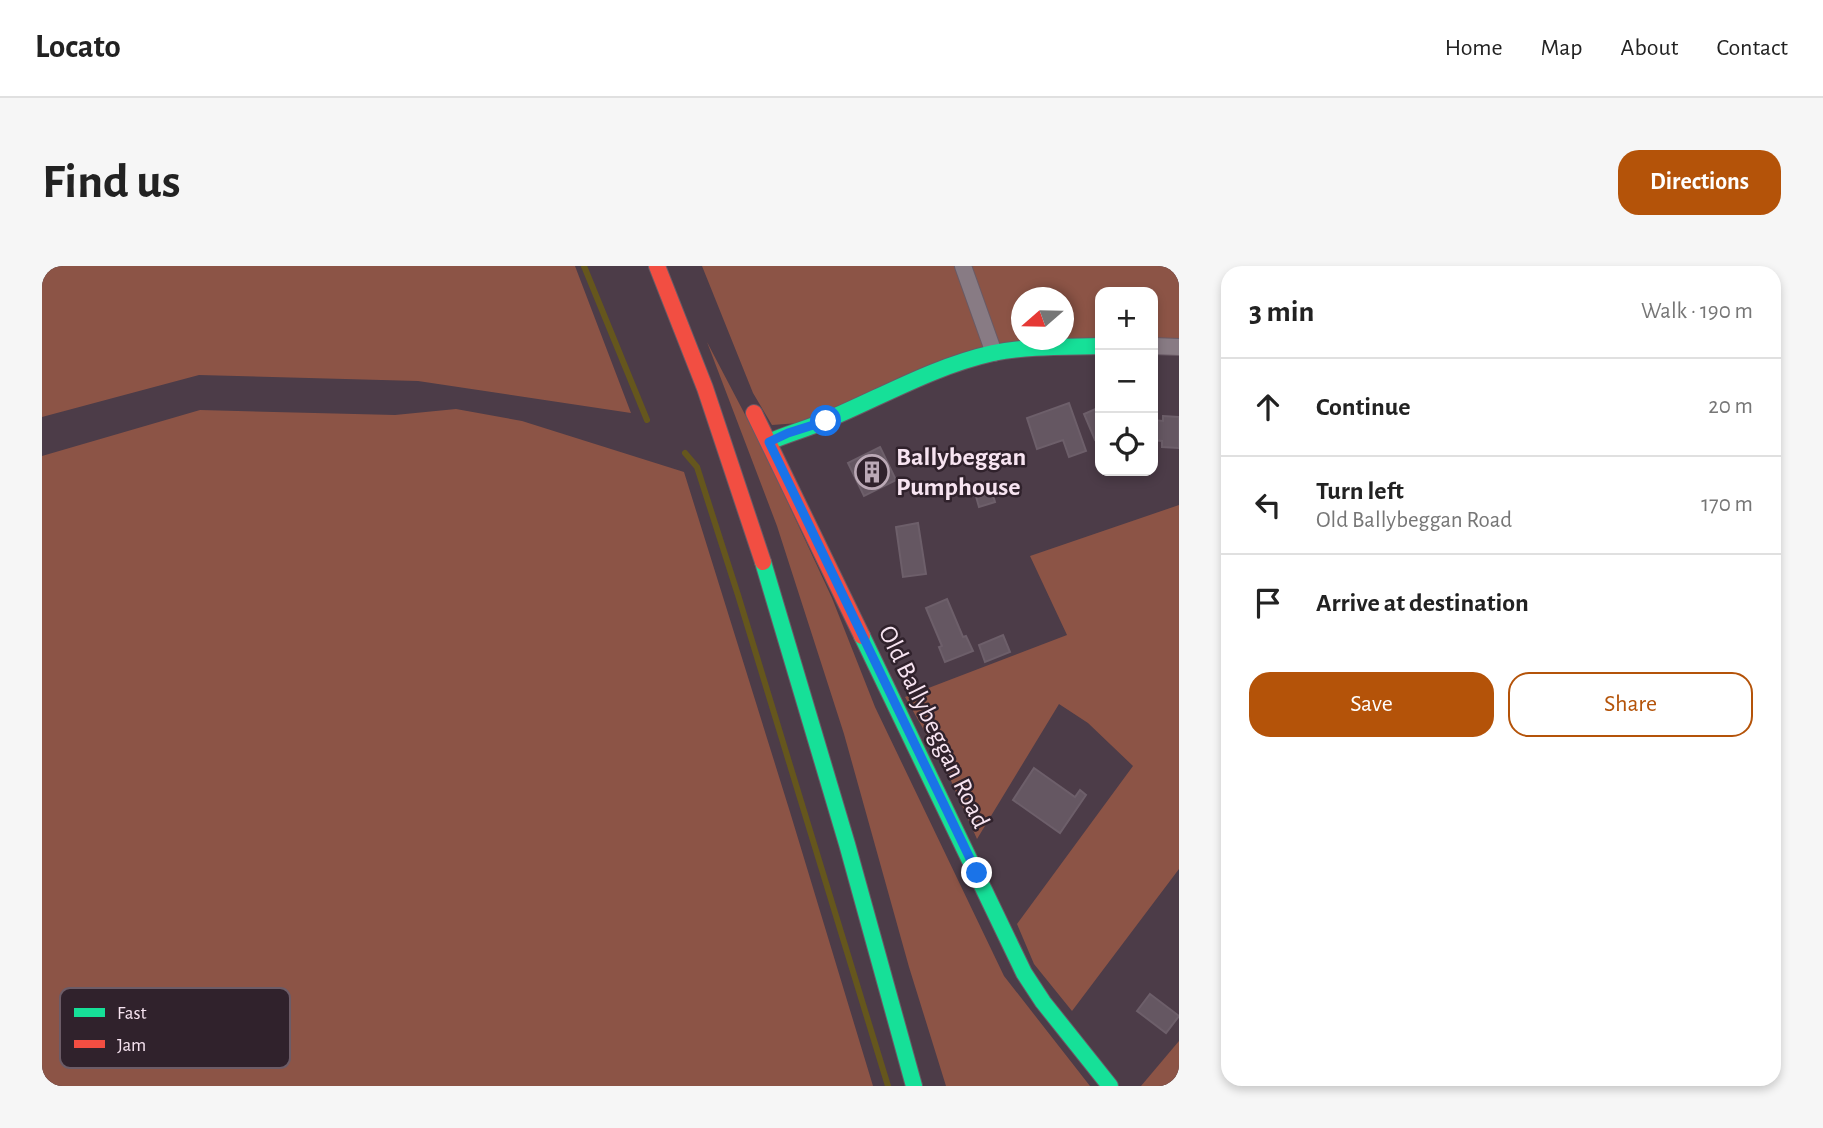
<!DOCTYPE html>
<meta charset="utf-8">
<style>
:root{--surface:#fff;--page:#f6f6f6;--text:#222;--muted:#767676;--line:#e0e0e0;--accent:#b45309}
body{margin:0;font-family:"Alegreya Sans",sans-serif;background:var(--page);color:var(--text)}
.controls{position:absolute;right:21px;top:21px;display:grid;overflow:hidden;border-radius:14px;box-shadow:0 4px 10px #0003}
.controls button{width:63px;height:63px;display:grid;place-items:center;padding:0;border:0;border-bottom:2px solid var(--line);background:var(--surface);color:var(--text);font:35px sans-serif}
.compass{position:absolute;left:969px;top:21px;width:63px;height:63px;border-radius:50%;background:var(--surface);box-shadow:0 4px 10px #0003;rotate:250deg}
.stop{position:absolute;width:21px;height:21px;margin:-16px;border:5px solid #1a73e8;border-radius:50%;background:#fff}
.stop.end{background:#1a73e8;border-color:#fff;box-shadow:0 2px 7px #0008}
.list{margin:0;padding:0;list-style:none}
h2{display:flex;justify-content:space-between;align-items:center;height:91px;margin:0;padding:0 28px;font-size:30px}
h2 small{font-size:23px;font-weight:400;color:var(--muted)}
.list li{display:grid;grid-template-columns:46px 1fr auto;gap:21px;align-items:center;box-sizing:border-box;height:98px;padding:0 28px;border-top:2px solid var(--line)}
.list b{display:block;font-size:26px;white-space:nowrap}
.list p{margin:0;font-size:23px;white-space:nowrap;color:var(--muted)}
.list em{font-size:23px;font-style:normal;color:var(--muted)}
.actions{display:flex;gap:14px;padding:21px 28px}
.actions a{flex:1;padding:16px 0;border:2px solid var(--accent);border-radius:21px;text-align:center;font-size:24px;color:var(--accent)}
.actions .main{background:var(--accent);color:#fff}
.icon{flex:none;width:38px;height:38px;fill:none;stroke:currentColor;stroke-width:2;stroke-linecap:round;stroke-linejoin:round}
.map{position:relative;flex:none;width:1137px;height:820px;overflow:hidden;border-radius:21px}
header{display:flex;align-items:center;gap:42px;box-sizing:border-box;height:98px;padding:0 35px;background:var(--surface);border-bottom:2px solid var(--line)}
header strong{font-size:33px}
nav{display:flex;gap:38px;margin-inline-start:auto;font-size:24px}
.intro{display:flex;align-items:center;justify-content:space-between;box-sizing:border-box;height:168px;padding:0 42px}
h1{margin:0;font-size:49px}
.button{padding:18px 32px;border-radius:21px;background:var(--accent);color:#fff;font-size:24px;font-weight:700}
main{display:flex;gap:42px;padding:0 42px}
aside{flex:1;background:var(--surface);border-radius:21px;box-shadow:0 4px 10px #0003}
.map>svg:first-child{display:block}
.green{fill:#8c5446;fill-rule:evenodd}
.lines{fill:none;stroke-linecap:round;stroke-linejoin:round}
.stream{stroke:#65561d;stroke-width:6}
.building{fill:#655762;stroke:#6d5f6a;stroke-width:2}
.street-casing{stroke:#695a65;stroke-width:18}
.fast-casing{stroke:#695a65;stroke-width:18}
.jam-casing{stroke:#695a65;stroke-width:18}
.street{stroke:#887b84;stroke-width:16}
.fast{stroke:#16e098;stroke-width:16}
.jam{stroke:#f24e42;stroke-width:16}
.route{stroke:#1a73e8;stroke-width:9}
.labels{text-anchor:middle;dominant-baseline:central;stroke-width:5;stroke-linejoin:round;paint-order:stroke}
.poi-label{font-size:26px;font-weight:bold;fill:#f7e4f1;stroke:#30222c;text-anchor:start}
.street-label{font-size:26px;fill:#f7e4f1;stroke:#30222c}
.key{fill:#30222c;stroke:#6c5c67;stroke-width:2}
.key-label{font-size:19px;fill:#f7e4f1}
</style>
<header>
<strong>Locato</strong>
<nav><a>Home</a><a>Map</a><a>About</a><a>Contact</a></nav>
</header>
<div class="intro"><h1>Find us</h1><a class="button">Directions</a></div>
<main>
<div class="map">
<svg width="1137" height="820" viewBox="0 0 1137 820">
<rect width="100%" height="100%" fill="#4c3c48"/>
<!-- green -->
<g class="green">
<path d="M0,0H533L589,147L376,115L157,109L0,151Z"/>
<path d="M660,0H1137V74L1111,73V26H1058V74L956,83L757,157L730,159L711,127ZM980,32H1022V74H980Z"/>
<path d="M665,76L720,181L790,332L833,441L962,710L1048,820H904L867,701L802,468L735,260Z"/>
<path d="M414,143L480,155L642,206L748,546L831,820H0V190L158,144L353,149Z"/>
<path d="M1137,239V603L1030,745L992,698L975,658L1091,500L1046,457L1017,438L935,573L902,499L863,431L1025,369L988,290Z"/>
<path d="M1137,775V820H1099Z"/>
</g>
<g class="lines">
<!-- stream -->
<g class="stream">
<path d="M542,0L605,154"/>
<path d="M643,187L655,201L696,329L846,820"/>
</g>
</g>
<!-- building -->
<g class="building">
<path d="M1027,137L1044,185L1027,191L1021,174L995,183L985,152Z"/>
<path d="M1058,141V172L1053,174L1042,148Z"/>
<path d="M1121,150L1137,151V182L1120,181V175L1111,174V154L1121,155Z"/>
<path d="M838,181L854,214L822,230L806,197Z"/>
<path d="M947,215L953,236L937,241L931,220Z"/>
<path d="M876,257L884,308L861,311L854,261Z"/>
<path d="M905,333L921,371L924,370L931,385L903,396L897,381L900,380L884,342Z"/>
<path d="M961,369L968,386L943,396L937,379Z"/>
<path d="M992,502L1033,531L1038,524L1044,529L1018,567L971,534Z"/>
<path d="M1108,728L1137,750L1124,767L1095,745Z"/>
</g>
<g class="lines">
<!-- street casing -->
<g class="street-casing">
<g id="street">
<path d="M921,0L952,87"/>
<path d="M1111,80L1137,81"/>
</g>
</g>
<!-- fast casing -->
<g class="fast-casing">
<g id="fast">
<path d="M727,176C747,167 768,162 787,153C841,130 893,100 951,87C986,80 1023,81 1058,80"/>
<path d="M721,296L805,578L872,820"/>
<path d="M820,370L982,707L1001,736L1068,820"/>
</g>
</g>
<!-- jam casing -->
<g class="jam-casing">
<g id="jam">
<path d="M615,0L663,122L721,296"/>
<path d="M712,147L820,370"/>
</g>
</g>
<!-- street -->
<use href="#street" class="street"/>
<!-- fast -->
<use href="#fast" class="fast"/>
<!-- jam -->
<use href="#jam" class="jam"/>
</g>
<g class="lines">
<!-- route -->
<path class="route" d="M784,155L746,167L727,176L935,607"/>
</g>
<!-- icons -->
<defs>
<g id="building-ring" transform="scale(1.75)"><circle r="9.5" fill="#30222c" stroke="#bba9b6" stroke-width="1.5"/><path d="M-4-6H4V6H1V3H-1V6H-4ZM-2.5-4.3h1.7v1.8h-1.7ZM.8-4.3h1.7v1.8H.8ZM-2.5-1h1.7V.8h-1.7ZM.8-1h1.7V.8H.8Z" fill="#bba9b6"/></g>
</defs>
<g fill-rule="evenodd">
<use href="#building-ring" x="830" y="206"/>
</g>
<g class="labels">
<!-- poi labels -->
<g class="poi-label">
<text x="854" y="191">Ballybeggan<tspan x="854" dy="30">Pumphouse</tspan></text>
</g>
<!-- street labels -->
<g class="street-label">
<text transform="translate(892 461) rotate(64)">Old Ballybeggan Road</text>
</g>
</g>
<!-- legend -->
<rect x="18" y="722" width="230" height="80" rx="10" class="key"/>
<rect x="32" y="742" width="31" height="9" fill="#16e098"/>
<rect x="32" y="774" width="31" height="8" fill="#f24e42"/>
<g class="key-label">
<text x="75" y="753">Fast</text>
<text x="75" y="785">Jam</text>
</g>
</svg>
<div class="controls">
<button>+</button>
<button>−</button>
<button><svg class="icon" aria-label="locate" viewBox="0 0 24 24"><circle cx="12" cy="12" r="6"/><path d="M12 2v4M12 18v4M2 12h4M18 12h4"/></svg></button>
</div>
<svg class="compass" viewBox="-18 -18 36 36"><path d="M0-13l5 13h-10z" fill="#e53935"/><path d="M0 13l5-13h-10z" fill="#767676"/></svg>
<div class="stop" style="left:784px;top:155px"></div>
<div class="stop end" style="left:935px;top:607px"></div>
</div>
<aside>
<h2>3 min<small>Walk · 190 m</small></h2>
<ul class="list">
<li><svg class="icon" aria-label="ahead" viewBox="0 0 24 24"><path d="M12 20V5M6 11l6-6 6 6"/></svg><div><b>Continue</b></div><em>20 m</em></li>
<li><svg class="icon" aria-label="left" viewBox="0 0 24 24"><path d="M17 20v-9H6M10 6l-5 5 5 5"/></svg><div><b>Turn left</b><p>Old Ballybeggan Road</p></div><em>170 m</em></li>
<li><svg class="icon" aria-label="arrive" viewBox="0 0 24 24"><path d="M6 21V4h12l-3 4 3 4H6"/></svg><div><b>Arrive at destination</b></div></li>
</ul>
<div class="actions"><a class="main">Save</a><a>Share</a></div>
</aside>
</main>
